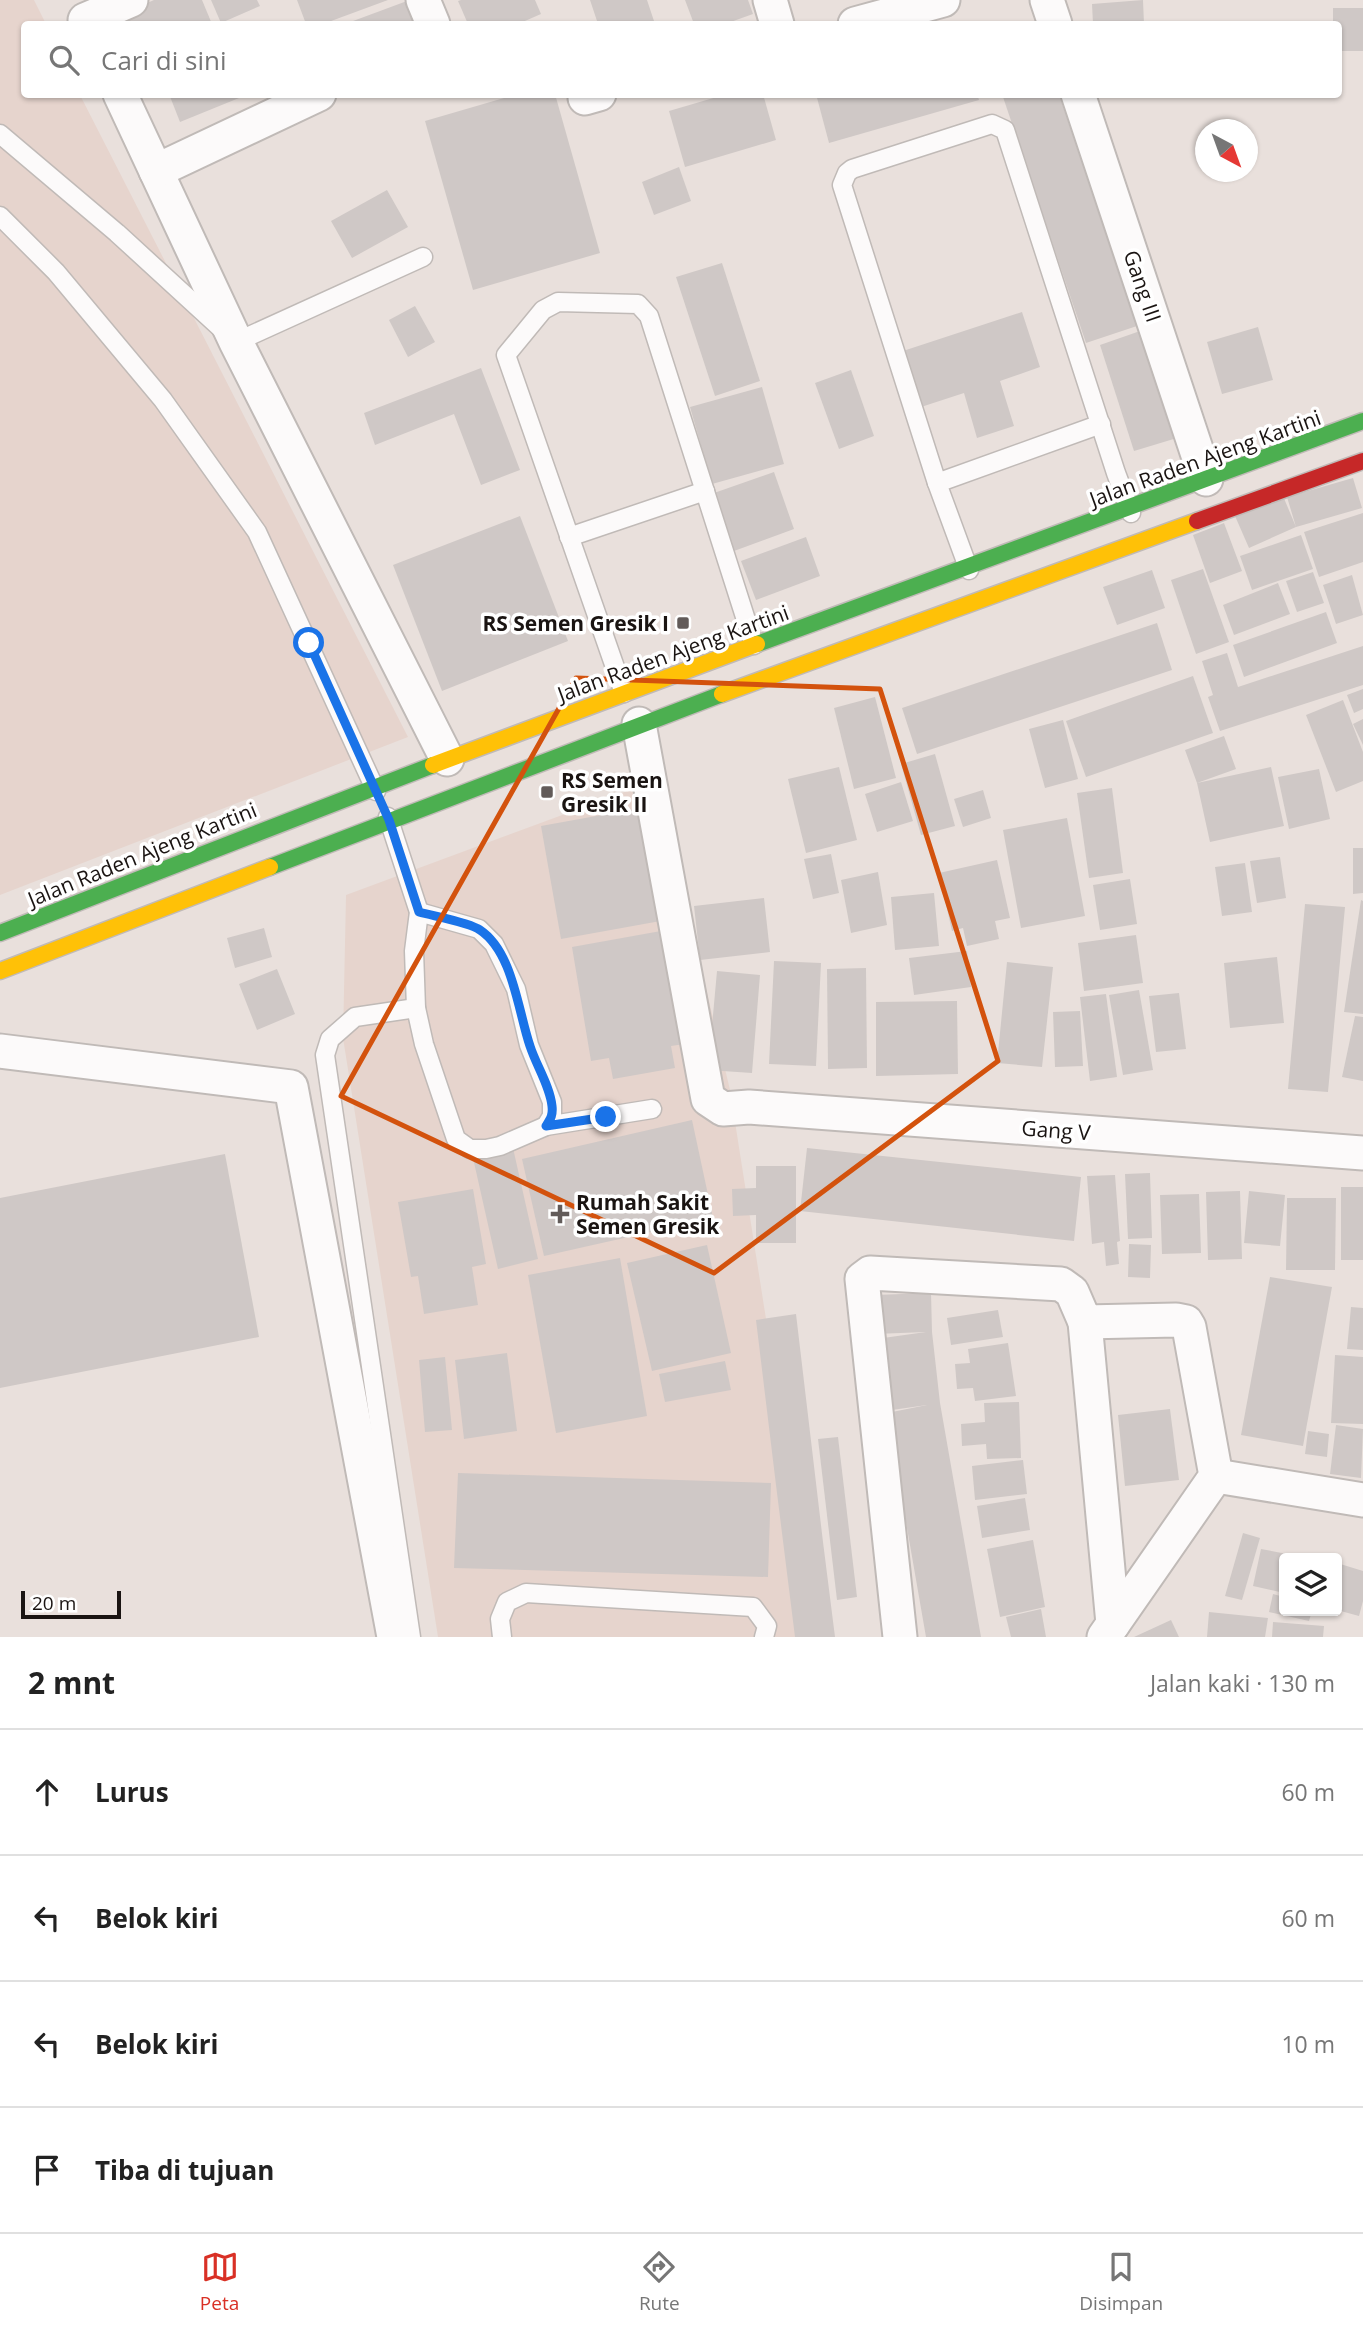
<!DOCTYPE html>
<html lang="id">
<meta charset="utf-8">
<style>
:root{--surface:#fff;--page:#f6f6f6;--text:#222;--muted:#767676;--line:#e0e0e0;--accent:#d93025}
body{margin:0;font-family:"Open Sans",sans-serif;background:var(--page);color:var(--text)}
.controls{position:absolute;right:21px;bottom:21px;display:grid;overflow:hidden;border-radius:7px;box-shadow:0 2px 5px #0004}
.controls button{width:63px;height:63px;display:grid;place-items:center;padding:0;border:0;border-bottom:2px solid var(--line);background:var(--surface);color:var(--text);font:35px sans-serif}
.compass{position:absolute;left:1195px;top:119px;width:63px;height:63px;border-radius:50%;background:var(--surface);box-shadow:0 2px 5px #0004;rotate:139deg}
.scale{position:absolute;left:21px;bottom:18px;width:100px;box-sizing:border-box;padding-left:7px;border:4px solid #1a1412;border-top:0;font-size:19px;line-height:24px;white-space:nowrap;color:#1a1412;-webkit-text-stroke:5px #fff;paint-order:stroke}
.stop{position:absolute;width:21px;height:21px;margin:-16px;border:5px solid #1a73e8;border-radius:50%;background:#fff}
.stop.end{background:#1a73e8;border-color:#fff;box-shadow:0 2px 7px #0008}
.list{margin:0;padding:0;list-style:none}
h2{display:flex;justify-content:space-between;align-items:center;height:91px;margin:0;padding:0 28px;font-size:30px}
h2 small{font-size:23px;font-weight:400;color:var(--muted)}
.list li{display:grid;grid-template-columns:46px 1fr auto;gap:21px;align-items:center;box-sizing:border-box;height:126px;padding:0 28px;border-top:2px solid var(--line)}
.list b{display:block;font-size:26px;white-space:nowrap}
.list em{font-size:23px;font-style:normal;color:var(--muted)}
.icon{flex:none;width:38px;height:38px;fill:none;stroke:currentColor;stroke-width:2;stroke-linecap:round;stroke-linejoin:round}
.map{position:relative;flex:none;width:1363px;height:1637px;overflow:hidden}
.search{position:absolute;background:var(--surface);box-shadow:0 2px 5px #0004;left:21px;right:21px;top:21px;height:77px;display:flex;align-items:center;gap:18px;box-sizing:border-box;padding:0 24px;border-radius:7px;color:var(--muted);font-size:26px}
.sheet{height:595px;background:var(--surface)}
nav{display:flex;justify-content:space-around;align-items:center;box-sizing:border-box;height:98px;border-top:2px solid var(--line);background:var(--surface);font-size:19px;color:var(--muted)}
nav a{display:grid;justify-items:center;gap:4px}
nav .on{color:var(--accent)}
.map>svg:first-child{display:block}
.built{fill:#e6d4cd}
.building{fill:#cfc8c6}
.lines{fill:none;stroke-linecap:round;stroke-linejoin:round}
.lane-casing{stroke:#c0bab7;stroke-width:21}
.street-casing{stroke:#c0bab7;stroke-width:37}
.fast-casing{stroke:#c0bab7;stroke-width:19}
.slow-casing{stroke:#c0bab7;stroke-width:19}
.jam-casing{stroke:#c0bab7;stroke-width:19}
.lane{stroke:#fcfafa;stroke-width:18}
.street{stroke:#fcfafa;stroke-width:33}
.fast{stroke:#4caf50;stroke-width:16}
.slow{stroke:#ffc107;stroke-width:16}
.jam{stroke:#c62828;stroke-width:16}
.route{stroke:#1a73e8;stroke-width:9}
.marked{fill:none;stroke:#d3520d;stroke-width:5;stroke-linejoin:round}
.poi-dot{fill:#625b59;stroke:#fff;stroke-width:2.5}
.labels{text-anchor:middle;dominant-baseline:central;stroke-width:7;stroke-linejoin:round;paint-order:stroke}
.street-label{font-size:21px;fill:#1a1412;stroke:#fff}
.poi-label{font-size:21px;font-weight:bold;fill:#1a1412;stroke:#fff;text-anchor:start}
</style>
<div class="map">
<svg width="1363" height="1637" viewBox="0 0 1363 1637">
<rect width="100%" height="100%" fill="#e9e0dc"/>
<!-- built -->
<g class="built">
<path d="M0,0H34L46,24H24V94L80,95L408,737L0,895Z"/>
<path d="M657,780L730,1090L769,1338L807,1637H438L343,1038L346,895Z"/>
</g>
<!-- building -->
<g class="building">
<path d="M154,0H202L212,24H113L111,19Z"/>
<path d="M211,0H257L260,6L221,23Z"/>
<path d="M297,0H388L323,24H306Z"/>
<path d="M461,0H535L541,14L518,24H468L458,1Z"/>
<path d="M590,0H647L655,24H598Z"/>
<path d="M685,0H748L753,14L725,24H694Z"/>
<path d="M1143,0L1144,24H1093L1092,4Z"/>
<path d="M407,1L415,20L404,24H345Z"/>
<path d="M1333,8H1363V51H1338V24H1333Z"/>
<path d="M169,94H238L239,98L180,122Z"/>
<path d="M518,94H555L600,253L473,290L425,121Z"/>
<path d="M727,94H763L776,140L685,167L669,111Z"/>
<path d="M816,94H977L979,100L829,143Z"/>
<path d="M1002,94H1059L1137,326L1086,343Z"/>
<path d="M679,167L691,201L654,215L642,182Z"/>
<path d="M387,190L408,227L352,258L331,221Z"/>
<path d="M722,263L760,381L715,396L676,277Z"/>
<path d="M415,306L435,342L408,357L389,320Z"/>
<path d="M1022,312L1040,367L1000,381L1014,426L977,438L964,393L921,407L903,351Z"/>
<path d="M1258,327L1273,380L1222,394L1207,342Z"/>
<path d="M1143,330L1177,438L1134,451L1100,345Z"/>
<path d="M481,368L520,470L481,485L454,414L375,445L364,413Z"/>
<path d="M851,370L874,436L839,449L815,383Z"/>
<path d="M762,387L784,464L712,484L690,407Z"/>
<path d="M774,472L794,529L734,551L714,493Z"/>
<path d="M1353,478L1362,508L1296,527L1249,548L1235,516L1283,496L1296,527L1287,497Z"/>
<path d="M1363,513V562L1319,577L1304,532Z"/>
<path d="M520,516L568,641L442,691L393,565Z"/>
<path d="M1224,523L1242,571L1210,583L1193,535Z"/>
<path d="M1301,535L1313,569L1252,590L1240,556Z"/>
<path d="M806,537L820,576L756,600L741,561Z"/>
<path d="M1203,569L1229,642L1196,654L1171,580Z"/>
<path d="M1152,570L1165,608L1117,625L1103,587Z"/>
<path d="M1313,572L1324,603L1297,612L1286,581Z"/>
<path d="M1352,575L1363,615L1336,624L1323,585Z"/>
<path d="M1278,583L1290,614L1234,635L1223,605Z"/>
<path d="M1326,612L1337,643L1244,677L1233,645Z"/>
<path d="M1157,623L1172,670L917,754L902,708Z"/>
<path d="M1363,646V685L1220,731L1208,697L1213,695L1202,661L1227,653L1238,687Z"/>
<path d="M1193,676L1213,733L1086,777L1066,721Z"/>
<path d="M1363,689V709L1354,713L1347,695Z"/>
<path d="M875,697L896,778L854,789L834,708Z"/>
<path d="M1343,700L1363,752V781L1336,792L1306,715Z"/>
<path d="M1363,719V745L1353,724Z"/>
<path d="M1063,720L1078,779L1045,788L1029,729Z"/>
<path d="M1224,736L1236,769L1197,783L1271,767L1284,826L1210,842L1197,783L1185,750Z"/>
<path d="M935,754L955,826L921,835L901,764Z"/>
<path d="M839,767L857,840L806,853L788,779Z"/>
<path d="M1319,769L1330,819L1289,829L1278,777Z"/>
<path d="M901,782L913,821L877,832L865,794Z"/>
<path d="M1112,788L1123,873L1089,878L1077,793Z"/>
<path d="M983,790L991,818L963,827L954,799Z"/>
<path d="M646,807L666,920L561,939L541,826Z"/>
<path d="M1067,818L1085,916L1021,928L1003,830Z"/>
<path d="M1353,848H1363V893L1353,894Z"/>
<path d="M831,854L839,893L813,899L804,859Z"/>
<path d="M1280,857L1286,898L1257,903L1250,861Z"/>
<path d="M997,860L1010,918L995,921L999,939L967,946L963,928L952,931L939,873Z"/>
<path d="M1245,863L1252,912L1222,916L1215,867Z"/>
<path d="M878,872L887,925L851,933L841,880Z"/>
<path d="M1130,879L1137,924L1100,930L1093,885Z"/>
<path d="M934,893L939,946L895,950L891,897Z"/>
<path d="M764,898L770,952L700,960L694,906Z"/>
<path d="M1361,900L1363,901V1014L1344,1012Z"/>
<path d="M1305,904L1345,907L1328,1092L1288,1089Z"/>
<path d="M264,928L272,957L235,968L227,938Z"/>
<path d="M672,929L691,1043L671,1046L675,1068L613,1079L609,1058L591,1061L572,947Z"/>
<path d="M1136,935L1143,983L1084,991L1078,943Z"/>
<path d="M967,951L971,987L914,995L909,958Z"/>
<path d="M1277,957L1284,1023L1230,1028L1224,963Z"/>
<path d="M774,961L821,963L816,1066L769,1064Z"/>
<path d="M1007,962L1053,967L1042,1067L997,1063Z"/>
<path d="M866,968L867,1068L828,1069L827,969Z"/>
<path d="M277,969L295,1014L257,1030L239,984Z"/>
<path d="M717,971L760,975L752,1073L708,1070Z"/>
<path d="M1139,990L1153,1070L1123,1075L1109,995Z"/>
<path d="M1179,993L1186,1049L1156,1052L1149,996Z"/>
<path d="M1106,994L1117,1077L1090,1081L1080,997Z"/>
<path d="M957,1001L958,1074L876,1076V1002Z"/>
<path d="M1080,1011L1083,1066L1055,1067L1053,1012Z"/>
<path d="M1355,1016L1363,1017V1081L1342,1077Z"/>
<path d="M692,1120L713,1218L544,1256L522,1159Z"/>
<path d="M513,1148L538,1259L498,1269L473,1158Z"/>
<path d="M807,1148L1081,1177L1074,1241L800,1211Z"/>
<path d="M225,1154L259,1337L0,1388V1198Z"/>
<path d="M756,1166H796V1243H756V1215L733,1216L732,1189L756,1188Z"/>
<path d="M1150,1173L1152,1238L1128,1239L1125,1174Z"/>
<path d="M1115,1175L1120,1241L1117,1242L1119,1264L1106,1266L1104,1242L1092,1244L1087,1176Z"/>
<rect x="1341" y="1187" width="22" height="73"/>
<path d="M473,1189L486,1264L472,1267L478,1305L424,1314L418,1276L411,1277L398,1202Z"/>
<path d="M1240,1191L1242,1259L1208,1260L1206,1192Z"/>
<path d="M1249,1191L1285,1195L1280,1246L1244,1243Z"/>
<path d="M1199,1194L1201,1253L1162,1254L1160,1195Z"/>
<path d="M1287,1198H1336L1335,1270H1286Z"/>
<path d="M1129,1244L1151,1245L1150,1278L1128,1277Z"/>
<path d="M707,1245L731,1353L652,1371L627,1263Z"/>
<path d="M620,1258L647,1416L556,1433L528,1275Z"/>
<path d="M1270,1277L1332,1287L1303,1446L1241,1435Z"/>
<path d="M931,1293L932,1332L940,1403L981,1637H926L887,1413L927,1405L885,1411L876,1339L926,1332L875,1334L874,1295Z"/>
<path d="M1351,1307L1363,1308V1350L1347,1349Z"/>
<path d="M998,1310L1003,1337L951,1345L947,1318Z"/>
<path d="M796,1314L823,1542L835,1637H795L776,1485L756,1320Z"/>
<path d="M1008,1343L1016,1396L975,1401L973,1388L957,1389L955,1364L970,1363L968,1349Z"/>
<path d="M507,1353L517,1431L464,1439L455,1360Z"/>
<path d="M1335,1355L1363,1357V1424L1331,1423Z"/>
<path d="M445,1357L452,1430L425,1432L419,1360Z"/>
<path d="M725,1361L731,1390L665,1402L659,1374Z"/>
<path d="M1019,1402L1021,1458L987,1459L986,1444L962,1446L961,1424L985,1422L984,1403Z"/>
<path d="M1170,1409L1179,1480L1125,1486L1118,1415Z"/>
<path d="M1336,1425L1363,1429L1361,1478L1330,1474Z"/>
<path d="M1308,1431L1329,1434L1327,1457L1305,1454Z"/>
<path d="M838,1437L857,1597L837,1600L818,1439Z"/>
<path d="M1023,1460L1027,1494L975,1500L972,1466Z"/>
<path d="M458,1473L771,1483L768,1577L454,1568Z"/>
<path d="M1025,1498L1030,1530L982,1538L977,1506Z"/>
<path d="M1243,1533L1260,1538L1242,1600L1225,1596Z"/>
<path d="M1033,1540L1045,1607L1000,1617L987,1549Z"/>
<path d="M1261,1549L1303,1557L1284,1558V1593L1253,1586Z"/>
<path d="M1337,1563L1363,1571V1601L1359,1616L1337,1610Z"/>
<path d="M1273,1594L1284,1597V1611H1312L1309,1621L1269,1612Z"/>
<path d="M1041,1609L1046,1637H1011L1006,1617Z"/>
<path d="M1209,1612L1268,1618L1265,1637H1207Z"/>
<path d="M1171,1620L1179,1637H1134Z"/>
<path d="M1273,1622L1324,1626L1323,1637H1272Z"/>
</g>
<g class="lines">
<!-- lane casing -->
<g class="lane-casing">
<g id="lane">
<path d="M0,134L117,233L236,342L423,257"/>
<path d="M0,216L56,272L163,400L257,532L376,791"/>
<path d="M937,483L1101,424"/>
<path d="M569,537L705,491"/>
<path d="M969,570L937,483L842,185L847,173L852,169L992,124L1005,130L1116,473L1131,513"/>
<path d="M624,693L506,355L543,310L558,302L638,304L649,316L754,645"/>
<path d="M388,817L419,912L414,951L416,1008L424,1044L456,1139L470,1149H486L500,1146L546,1126"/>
<path d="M419,912L479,929L494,944L516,989L529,1045L552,1102V1116L546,1126L652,1109"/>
<path d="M411,1637L325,1055L330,1039L355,1017L416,1008"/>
<path d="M502,1637L500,1619L507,1602L526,1593L753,1607L767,1626L764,1637"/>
</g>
</g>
<!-- street casing -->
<g class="street-casing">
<g id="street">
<path d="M423,0L433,24"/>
<path d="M770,0L777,24"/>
<path d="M1047,0L1055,24"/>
<path d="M85,20L131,0"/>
<path d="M855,24L943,0"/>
<path d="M120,94L236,342L447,759"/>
<path d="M1078,94L1206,479"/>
<path d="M585,98L599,94"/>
<path d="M156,171L319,94"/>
<path d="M639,724L708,1099L723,1109L749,1107L1363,1153"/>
<path d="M0,1051L291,1087L394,1637"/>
<path d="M1085,1322L1113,1624"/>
<path d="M1216,1476L1363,1500"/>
<path d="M900,1637L862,1279L870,1273L1061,1284L1072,1292L1085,1322L1176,1320L1186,1322L1189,1327L1216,1476L1104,1637"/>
</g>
</g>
<!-- fast casing -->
<g class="fast-casing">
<g id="fast">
<path d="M757,644C959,569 1162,497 1363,421"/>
<path d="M270,867L722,694"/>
<path d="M0,933L433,765"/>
</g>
</g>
<!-- slow casing -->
<g class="slow-casing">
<g id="slow">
<path d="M722,694L1197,521"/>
<path d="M433,765L757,644"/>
<path d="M0,971L270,867"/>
</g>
</g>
<!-- jam casing -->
<g class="jam-casing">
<path id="jam" d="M1197,521L1363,461"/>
</g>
<!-- lane -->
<use href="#lane" class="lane"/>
<!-- street -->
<use href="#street" class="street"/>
<!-- fast -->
<use href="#fast" class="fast"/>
<!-- slow -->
<use href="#slow" class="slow"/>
<!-- jam -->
<use href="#jam" class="jam"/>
</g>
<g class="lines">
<!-- route -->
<path class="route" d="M309,643L389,820L419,912C433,916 469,922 480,930C513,952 518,1011 530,1046C536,1065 550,1086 552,1106C553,1115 551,1118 546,1126L606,1117"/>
</g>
<!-- marked area -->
<path class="marked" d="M576,678L880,689L998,1061L714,1273L341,1096Z"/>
<!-- markers -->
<g class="poi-dot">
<rect x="676" y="616" width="14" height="14" rx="3.5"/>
<rect x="540" y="785" width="14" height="14" rx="3.5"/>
<path d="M556.5 1203.5h7v7h7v7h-7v7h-7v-7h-7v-7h7z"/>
</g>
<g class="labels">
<!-- street labels -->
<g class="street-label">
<text transform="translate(1143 286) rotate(71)">Gang III</text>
<text transform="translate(1205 458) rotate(-20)">Jalan Raden Ajeng Kartini</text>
<text transform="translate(673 653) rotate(-20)">Jalan Raden Ajeng Kartini</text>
<text transform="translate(142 854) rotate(-22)">Jalan Raden Ajeng Kartini</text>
<text transform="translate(1056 1130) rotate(4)">Gang V</text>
</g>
<!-- poi labels -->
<g class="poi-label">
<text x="669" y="623" text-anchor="end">RS Semen Gresik I</text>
<text x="561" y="780">RS Semen<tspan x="561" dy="24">Gresik II</tspan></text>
<text x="576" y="1202">Rumah Sakit<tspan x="576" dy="24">Semen Gresik</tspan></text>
</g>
</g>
</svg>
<div class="controls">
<button><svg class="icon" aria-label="layers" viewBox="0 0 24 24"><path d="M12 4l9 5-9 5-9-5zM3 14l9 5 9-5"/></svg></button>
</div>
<svg class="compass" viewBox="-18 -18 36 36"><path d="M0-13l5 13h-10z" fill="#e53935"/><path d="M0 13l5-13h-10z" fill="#767676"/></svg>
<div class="scale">20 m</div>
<div class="stop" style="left:309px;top:643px"></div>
<div class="stop end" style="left:606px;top:1117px"></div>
<div class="search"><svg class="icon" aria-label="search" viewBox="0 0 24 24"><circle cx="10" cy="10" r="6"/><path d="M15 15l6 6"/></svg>Cari di sini</div>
</div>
<section class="sheet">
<h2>2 mnt<small>Jalan kaki · 130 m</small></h2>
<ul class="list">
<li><svg class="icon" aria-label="ahead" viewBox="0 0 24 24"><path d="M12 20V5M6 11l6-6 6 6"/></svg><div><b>Lurus</b></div><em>60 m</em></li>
<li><svg class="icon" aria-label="left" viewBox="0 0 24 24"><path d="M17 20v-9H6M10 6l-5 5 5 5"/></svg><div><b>Belok kiri</b></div><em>60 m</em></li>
<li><svg class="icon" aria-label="left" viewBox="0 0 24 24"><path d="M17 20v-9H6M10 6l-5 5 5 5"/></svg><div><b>Belok kiri</b></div><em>10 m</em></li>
<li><svg class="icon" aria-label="arrive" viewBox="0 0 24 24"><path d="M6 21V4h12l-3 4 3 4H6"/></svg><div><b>Tiba di tujuan</b></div></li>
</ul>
</section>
<nav>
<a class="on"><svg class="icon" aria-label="map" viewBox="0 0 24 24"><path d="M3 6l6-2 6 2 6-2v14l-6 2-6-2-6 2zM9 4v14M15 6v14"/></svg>Peta</a>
<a><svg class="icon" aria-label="directions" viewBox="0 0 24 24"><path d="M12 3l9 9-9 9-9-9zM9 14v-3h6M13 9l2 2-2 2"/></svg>Rute</a>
<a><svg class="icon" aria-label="saved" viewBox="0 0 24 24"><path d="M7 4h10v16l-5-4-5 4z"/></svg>Disimpan</a>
</nav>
